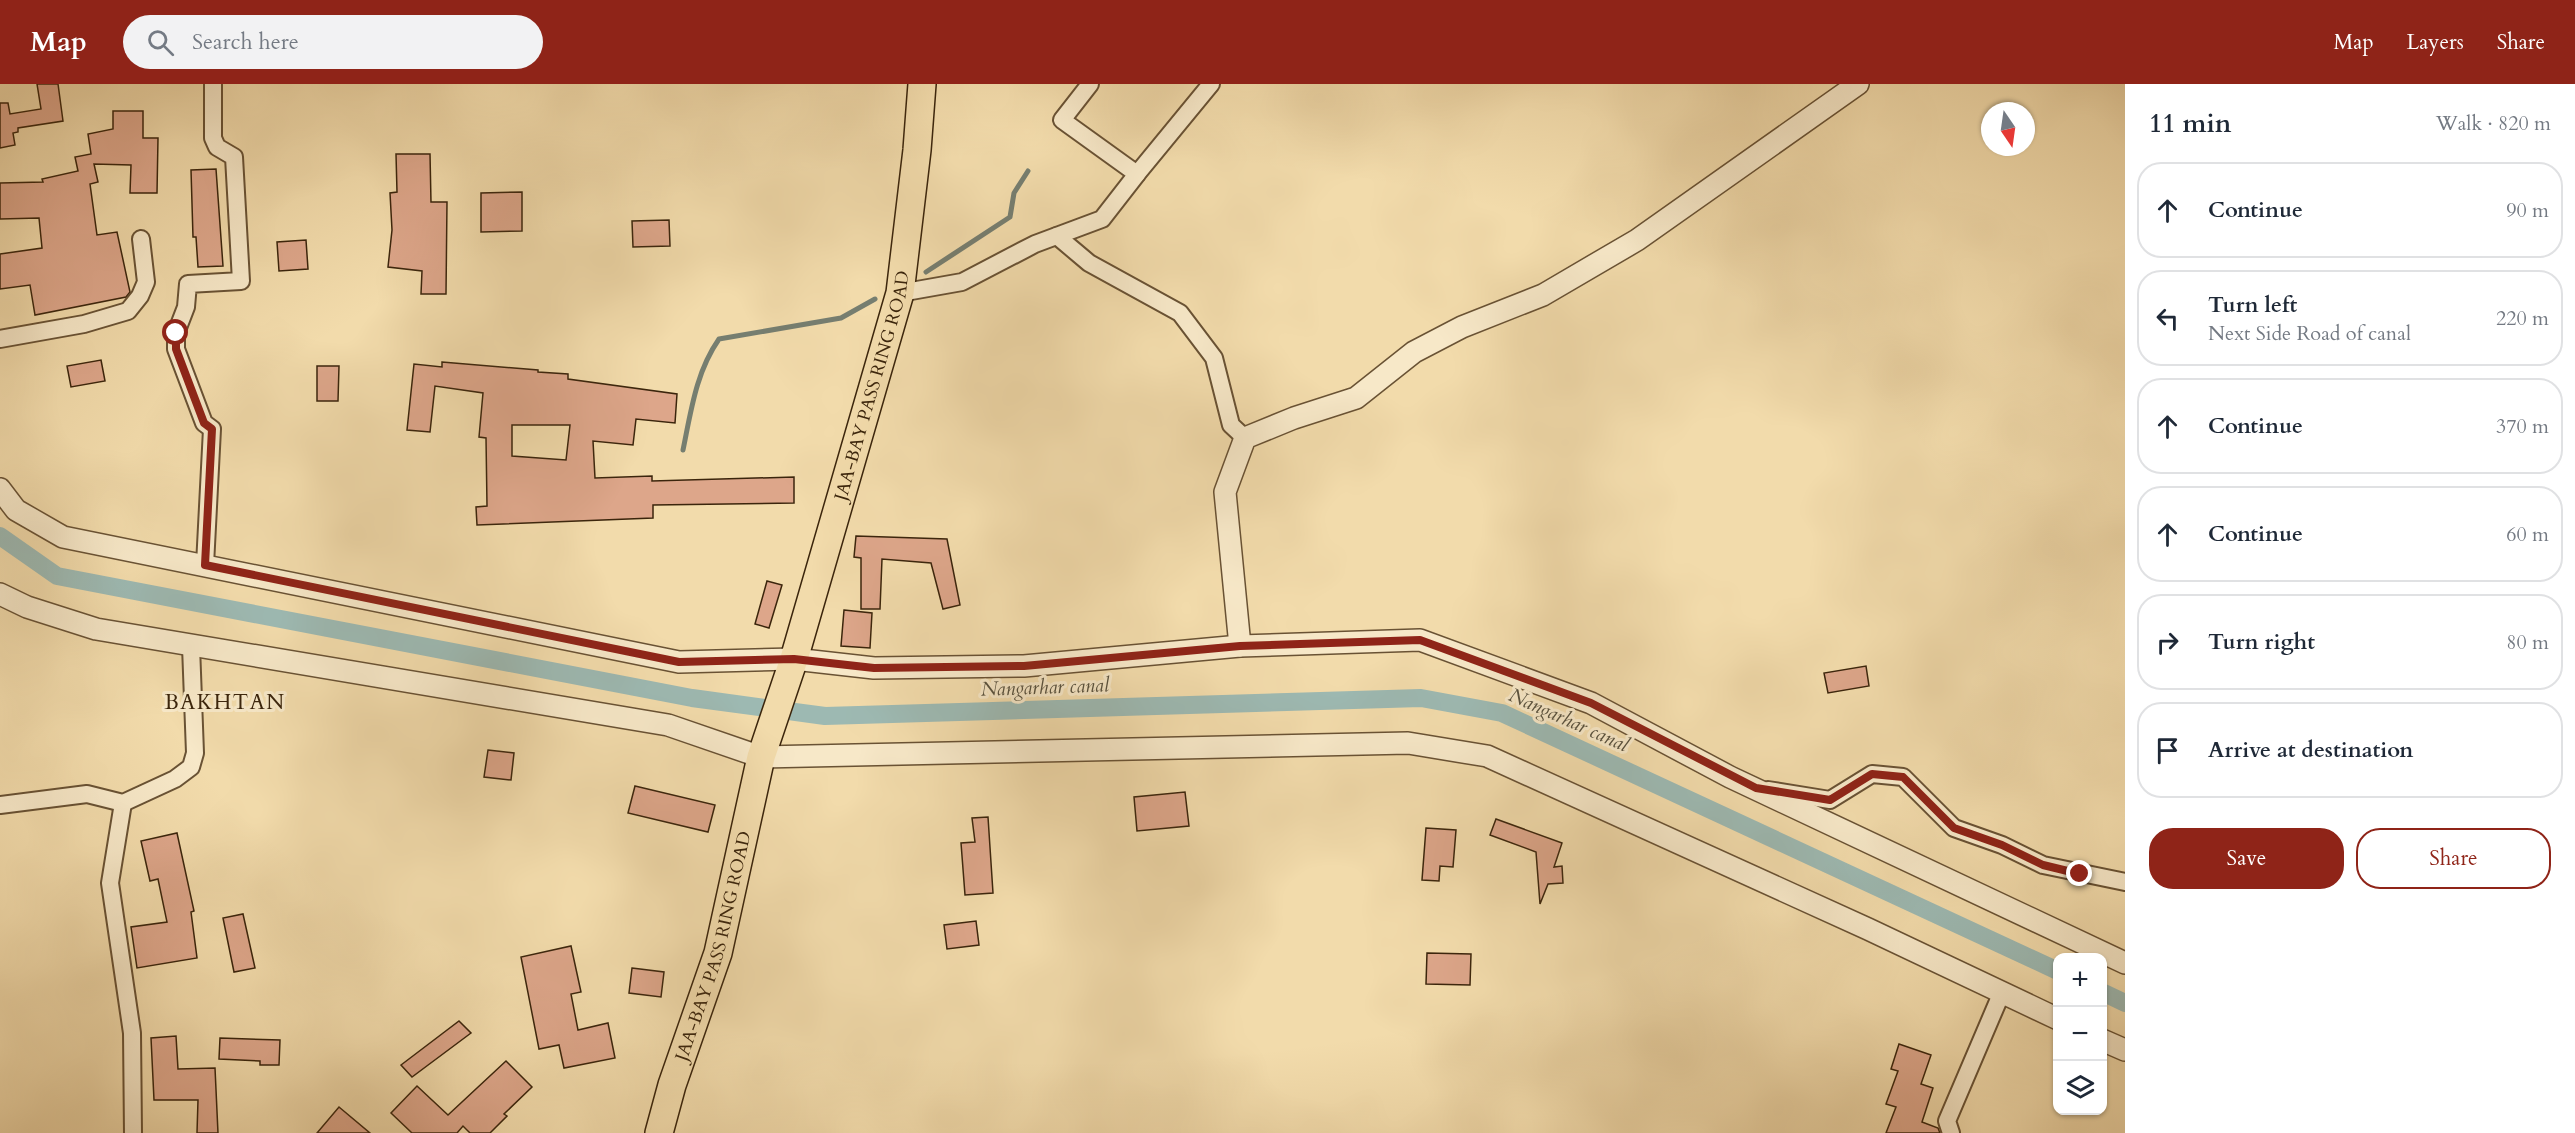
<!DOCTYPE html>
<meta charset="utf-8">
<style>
:root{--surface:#fff;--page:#f2f2f3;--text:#1f2937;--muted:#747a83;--line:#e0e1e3;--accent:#8f2418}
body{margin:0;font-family:Cardo,serif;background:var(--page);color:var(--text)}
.controls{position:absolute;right:18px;bottom:18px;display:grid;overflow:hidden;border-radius:12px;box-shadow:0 2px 4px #0004}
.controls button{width:54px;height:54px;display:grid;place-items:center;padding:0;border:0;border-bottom:2px solid var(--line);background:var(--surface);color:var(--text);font:30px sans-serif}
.compass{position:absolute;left:1981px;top:18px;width:54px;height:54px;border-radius:50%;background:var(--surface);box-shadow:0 2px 4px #0004;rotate:167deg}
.stop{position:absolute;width:18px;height:18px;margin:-14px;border:4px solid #8f2418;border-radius:50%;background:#fff}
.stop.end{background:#8f2418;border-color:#fff;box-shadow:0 2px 6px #0008}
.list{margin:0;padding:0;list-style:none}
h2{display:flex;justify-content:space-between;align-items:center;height:78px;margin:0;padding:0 24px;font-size:26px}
h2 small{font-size:20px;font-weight:400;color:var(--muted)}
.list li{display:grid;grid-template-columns:39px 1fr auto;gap:18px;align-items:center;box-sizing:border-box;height:96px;margin:0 12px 12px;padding:0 12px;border:2px solid var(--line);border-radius:24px}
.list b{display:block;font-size:22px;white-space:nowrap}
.list p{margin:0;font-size:20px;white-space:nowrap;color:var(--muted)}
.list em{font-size:20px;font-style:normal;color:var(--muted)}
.actions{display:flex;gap:12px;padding:18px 24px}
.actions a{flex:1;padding:14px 0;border:2px solid var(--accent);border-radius:24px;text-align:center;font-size:21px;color:var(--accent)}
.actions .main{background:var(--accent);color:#fff}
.icon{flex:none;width:33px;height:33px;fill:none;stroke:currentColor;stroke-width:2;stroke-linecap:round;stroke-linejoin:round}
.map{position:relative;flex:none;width:2125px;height:1049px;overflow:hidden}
header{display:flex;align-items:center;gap:36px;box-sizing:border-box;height:84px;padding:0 30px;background:var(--accent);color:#fff}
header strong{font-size:28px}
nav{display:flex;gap:33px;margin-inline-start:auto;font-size:21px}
.search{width:420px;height:54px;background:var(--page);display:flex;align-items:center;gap:15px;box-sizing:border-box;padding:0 21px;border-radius:33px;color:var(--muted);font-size:22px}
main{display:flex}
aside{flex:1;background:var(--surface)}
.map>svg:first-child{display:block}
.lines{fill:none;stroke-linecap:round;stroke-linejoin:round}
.stream{stroke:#767e70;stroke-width:5}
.canal{stroke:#9db9b2;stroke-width:18}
.building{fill:#dda68a;stroke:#3b250c;stroke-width:1.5;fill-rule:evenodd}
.minor-casing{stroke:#695234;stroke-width:20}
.tertiary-casing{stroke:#695234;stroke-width:24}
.trunk-casing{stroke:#3b250c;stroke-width:30}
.minor{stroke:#f7e8c8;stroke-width:16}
.tertiary{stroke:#f7e8c8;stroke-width:21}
.trunk{stroke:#f2dbab;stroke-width:27}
.route{stroke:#8f2418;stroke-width:8}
.labels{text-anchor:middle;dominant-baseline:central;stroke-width:6;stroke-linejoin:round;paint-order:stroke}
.street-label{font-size:18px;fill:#3b250c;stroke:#f7e8c8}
.water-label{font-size:20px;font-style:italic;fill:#58513e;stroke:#f7e8c8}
.quarter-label{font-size:21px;letter-spacing:1.5px;fill:#3b250c;stroke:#f7e8c8}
</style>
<header>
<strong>Map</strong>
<div class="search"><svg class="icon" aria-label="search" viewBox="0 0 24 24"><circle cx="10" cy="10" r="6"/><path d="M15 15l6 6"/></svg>Search here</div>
<nav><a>Map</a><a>Layers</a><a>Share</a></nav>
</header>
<main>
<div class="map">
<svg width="2125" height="1049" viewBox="0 0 2125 1049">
<rect width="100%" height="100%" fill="#f2dbab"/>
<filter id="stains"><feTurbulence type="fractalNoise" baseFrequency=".00333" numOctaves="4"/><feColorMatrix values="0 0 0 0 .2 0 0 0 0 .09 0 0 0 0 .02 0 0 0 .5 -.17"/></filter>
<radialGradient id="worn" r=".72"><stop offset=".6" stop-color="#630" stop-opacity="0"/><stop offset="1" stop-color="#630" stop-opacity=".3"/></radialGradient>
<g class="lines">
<!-- stream -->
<g class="stream">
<path d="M926,188L1010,133L1014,109L1028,87"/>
<path d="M683,366C691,327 696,288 719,255L841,234L875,215"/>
</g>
<!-- canal -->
<g class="canal">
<path d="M0,452L57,492L692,614L825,632L1421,614L1502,629L2058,887"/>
<path d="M2102,908L2125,919"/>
</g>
</g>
<!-- building -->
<g class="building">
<path d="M37,0H58L63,37L18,44V48L13,49L15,61L0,64V19H8L10,30L41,25Z"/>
<path d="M113,27H143V54H158L157,109H130L131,81L94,80L98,98L90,100L97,151L117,148L130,208L126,213L35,231L30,201L0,205V170L42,164L39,134L0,135V99L43,98L42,95L78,87L75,73L91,70L88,50L113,45Z"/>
<path d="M396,70H430L431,118H447L446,210H421L422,187L388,183L392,146L390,109L397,108Z"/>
<path d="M216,85L223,182L198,183L196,153H193L191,86Z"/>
<path d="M522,108V147L481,148V109Z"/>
<path d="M669,136L670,162L633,163L632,137Z"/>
<path d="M306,156L308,185L279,187L277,158Z"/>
<path d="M101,276L105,297L71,303L67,282Z"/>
<path d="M442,278L538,286V288L568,290V295L677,310L675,339L636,335L633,361L593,357L595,394L652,392V397L794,393V419L653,421V434L477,441L476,423L487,422L486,354L479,353L483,309L435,302L430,348L407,346L414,280L442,283ZM512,341H570L566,376L512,372Z"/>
<path d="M317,282H339L338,317H317Z"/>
<path d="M856,452L947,455L960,521L943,525L931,479L882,475L880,525H861V474L854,473Z"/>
<path d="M767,497L782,501L769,544L755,540Z"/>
<path d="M844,526L872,529L870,564L841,562Z"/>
<path d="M1866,582L1869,602L1828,609L1824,589Z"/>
<path d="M488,666L514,669L511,696L484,693Z"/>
<path d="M635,702L715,721L708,748L628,729Z"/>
<path d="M1185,708L1189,742L1137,747L1134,713Z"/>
<path d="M988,733L993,809L965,811L961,759L975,758L972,734Z"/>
<path d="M1496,735L1562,759L1554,783L1562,782L1563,799L1548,800L1540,820L1536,768L1490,751Z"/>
<path d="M1426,744L1456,746L1453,783L1440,782L1439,797L1422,796Z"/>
<path d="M177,749L194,827L191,828L197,874L137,884L131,843L167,838L158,795L150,797L141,757Z"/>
<path d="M243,830L255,884L234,888L223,834Z"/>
<path d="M976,837L979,861L947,865L944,841Z"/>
<path d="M571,862L581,908L571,910L578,946L608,939L615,974L564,984L559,961L539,965L521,873Z"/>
<path d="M1427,869L1471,870L1470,901L1426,900Z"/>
<path d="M632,884L664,888L661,913L629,909Z"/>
<path d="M459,937L471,949L412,993L401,981Z"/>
<path d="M176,952L178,985L215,984L218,1049H197L198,1016H154L151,954Z"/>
<path d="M220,954L280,956L279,981H260V977L219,975Z"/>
<path d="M1899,960L1931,971L1921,1000L1933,1004L1922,1038L1938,1044L1940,1049H1886L1896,1023L1886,1020L1898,987L1891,985Z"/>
<path d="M506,977L532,1003L504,1030L507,1032L490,1049H470L463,1042L457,1049H412L391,1029L417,1002L448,1031Z"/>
<path d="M339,1023L370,1049H317Z"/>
</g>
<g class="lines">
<!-- minor casing -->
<g class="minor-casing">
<g id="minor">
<path d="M1137,90L1211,0"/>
<path d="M1057,152L1089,179L1180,229L1214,274L1231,341L1245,354"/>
<path d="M900,209L962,198L1035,160L1102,135L1137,90L1062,36L1090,0"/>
<path d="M0,255L84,240L128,227L140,212L146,198L141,155"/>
<path d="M205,481L212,345L204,339L176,265V249L186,223L188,200L241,197L234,73L217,63L213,54V0"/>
<path d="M1768,706L1830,716L1872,690L1903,693L1954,744L2002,761L2043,781L2125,798"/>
<path d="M123,719L110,799L132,949L133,1049"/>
<path d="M0,721L87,710L123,719L175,695L191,683L195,669L191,562"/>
<path d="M1951,1049L1947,1037L2002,908"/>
</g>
</g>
<!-- tertiary casing -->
<g class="tertiary-casing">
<g id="tertiary">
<path d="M0,405L16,426L63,453L679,578L794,575L874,584L1024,582L1240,562L1420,556L1591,619L1730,693L2125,879"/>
<path d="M0,510L27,523L96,545L668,641L761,673L1408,659L1487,672L1868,845L2058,935"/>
<path d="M1240,562L1225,408L1245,354L1294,334L1356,314L1414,268L1462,243L1543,211L1637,156L1858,0"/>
<path d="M2102,956L2125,966"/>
</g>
</g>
<!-- trunk casing -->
<g class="trunk-casing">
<g id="trunk">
<path id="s1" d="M659,1049L672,1001L718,869L761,673L794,575L900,209L917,66L922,0"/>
</g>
</g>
<!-- minor -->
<use href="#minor" class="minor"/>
<!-- tertiary -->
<use href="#tertiary" class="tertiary"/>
<!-- trunk -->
<use href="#trunk" class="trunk"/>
</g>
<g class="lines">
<!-- route -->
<path class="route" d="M176,249V265L204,339L212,345L205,481L679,578L794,575L874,584L1024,582L1240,562L1420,556L1591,619L1756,704L1830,716L1872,690L1903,693L1954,744L2002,761L2043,781L2080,790"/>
</g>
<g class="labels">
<!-- street labels -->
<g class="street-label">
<text stroke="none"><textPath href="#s1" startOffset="778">JAA-BAY PASS RING ROAD</textPath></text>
<text stroke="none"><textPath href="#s1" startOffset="195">JAA-BAY PASS RING ROAD</textPath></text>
</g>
<!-- water labels -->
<g class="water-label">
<text transform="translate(1045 603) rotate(-2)">Nangarhar canal</text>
<text transform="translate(1569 636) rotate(24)">Nangarhar canal</text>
</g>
<!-- quarter labels -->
<g class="quarter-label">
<text x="225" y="618">BAKHTAN</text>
</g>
</g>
<rect width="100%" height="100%" filter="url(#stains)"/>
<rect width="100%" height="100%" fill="url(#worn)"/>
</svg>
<div class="controls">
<button>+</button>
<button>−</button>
<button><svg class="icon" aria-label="layers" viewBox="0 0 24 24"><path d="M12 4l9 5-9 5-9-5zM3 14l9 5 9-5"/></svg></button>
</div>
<svg class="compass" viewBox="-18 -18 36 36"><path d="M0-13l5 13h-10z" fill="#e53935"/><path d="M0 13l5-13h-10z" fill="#747a83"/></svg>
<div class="stop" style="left:176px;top:249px"></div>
<div class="stop end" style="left:2080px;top:790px"></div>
</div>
<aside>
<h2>11 min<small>Walk · 820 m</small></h2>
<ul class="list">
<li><svg class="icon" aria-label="ahead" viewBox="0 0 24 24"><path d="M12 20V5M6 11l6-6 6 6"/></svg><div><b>Continue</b></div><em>90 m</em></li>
<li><svg class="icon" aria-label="left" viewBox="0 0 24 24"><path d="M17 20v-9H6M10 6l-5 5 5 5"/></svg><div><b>Turn left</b><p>Next Side Road of canal</p></div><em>220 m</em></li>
<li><svg class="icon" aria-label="ahead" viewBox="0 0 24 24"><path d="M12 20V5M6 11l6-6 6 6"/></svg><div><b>Continue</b></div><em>370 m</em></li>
<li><svg class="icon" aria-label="ahead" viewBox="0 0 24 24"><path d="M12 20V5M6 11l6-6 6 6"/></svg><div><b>Continue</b></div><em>60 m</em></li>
<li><svg class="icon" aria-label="right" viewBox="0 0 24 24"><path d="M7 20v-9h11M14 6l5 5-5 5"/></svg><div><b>Turn right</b></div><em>80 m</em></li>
<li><svg class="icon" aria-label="arrive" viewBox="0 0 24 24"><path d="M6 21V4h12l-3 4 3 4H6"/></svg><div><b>Arrive at destination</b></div></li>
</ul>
<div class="actions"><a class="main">Save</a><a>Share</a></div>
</aside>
</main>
